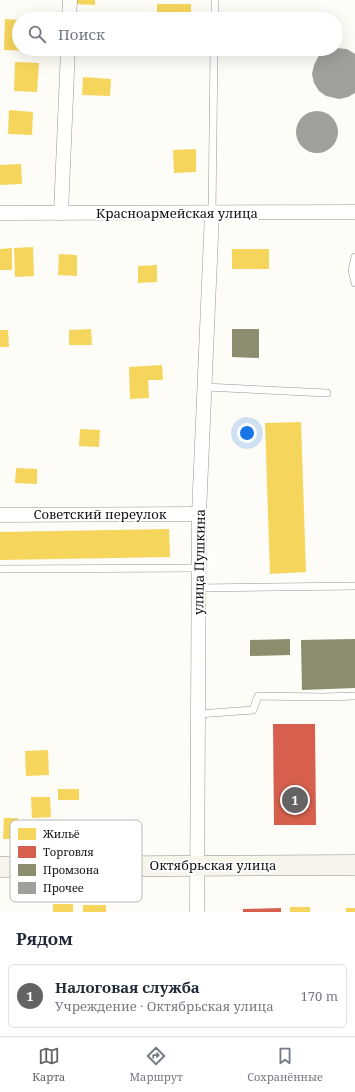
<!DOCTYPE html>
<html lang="ru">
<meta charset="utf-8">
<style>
:root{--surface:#fff;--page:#f2f2f3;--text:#1f2937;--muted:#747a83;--line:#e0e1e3;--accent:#646362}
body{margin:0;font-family:"Noto Serif",serif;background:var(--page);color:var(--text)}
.you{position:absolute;left:247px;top:433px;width:14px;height:14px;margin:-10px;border:3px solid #fff;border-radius:50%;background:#1a73e8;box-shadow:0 0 0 6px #1a73e833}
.badge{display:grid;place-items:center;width:26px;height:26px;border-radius:50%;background:var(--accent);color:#fff;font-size:13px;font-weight:700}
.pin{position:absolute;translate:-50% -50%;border:2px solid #fff;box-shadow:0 1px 4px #0006}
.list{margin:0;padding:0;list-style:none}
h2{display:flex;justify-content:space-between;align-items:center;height:52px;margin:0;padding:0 16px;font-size:17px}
h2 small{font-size:13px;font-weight:400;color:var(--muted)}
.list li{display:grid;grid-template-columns:26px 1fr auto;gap:12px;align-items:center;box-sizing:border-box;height:64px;margin:0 8px 8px;padding:0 8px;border:1px solid var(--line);border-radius:6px}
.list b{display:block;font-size:15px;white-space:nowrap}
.list p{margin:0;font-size:13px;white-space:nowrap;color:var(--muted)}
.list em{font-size:13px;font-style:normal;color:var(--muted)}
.icon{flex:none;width:22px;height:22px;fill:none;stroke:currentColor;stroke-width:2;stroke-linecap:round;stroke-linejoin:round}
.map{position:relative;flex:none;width:355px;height:912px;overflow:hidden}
.search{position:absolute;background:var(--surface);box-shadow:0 4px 16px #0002;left:12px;right:12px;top:12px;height:44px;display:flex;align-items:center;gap:10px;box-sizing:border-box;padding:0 14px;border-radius:22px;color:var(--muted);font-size:15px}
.sheet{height:124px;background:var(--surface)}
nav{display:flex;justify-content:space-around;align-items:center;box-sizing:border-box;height:56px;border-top:1px solid var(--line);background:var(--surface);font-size:11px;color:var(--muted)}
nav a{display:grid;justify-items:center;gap:2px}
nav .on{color:var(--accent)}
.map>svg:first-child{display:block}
.homes{fill:#f6d55c}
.shops{fill:#d6604d}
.industry{fill:#8c8c6e}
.building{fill:#a19f9c}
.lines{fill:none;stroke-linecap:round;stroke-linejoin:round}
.lane-casing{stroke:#979795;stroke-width:8}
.street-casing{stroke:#979795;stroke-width:15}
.secondary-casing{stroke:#8e8d8b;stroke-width:21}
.lane{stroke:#fffffe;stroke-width:7}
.street{stroke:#fffffe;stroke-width:14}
.secondary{stroke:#f6f4eb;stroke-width:20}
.labels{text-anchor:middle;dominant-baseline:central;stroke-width:4;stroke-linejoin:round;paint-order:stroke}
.street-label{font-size:13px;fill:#111;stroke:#fff}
.key{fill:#fff;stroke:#b8b8b8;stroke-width:1}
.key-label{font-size:11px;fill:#111}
</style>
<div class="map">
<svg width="355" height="912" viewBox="0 0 355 912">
<rect width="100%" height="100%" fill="#fdfcf7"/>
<!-- homes -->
<g class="homes">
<path d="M74,0H95V5L74,4Z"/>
<rect x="157" y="4" width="34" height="14"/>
<path d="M5,19L19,20V49H37V51L4,50Z"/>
<path d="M15,62L39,63L37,92L14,91Z"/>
<path d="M83,77L111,79L110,96L82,95Z"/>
<path d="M9,110L33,112L32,135L8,134Z"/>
<path d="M196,149V172L174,173L173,150Z"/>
<path d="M21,164L22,184L0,185V165Z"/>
<path d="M33,247L34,276L15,277L14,248Z"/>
<path d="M12,248V270H0V249Z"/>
<rect x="232" y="249" width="37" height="20"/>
<path d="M59,254L77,255V276L58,275Z"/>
<path d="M157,265V282L138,283V266Z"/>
<path d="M91,329L92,345H69V330Z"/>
<path d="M0,330H8L9,347H0Z"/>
<path d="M162,365L163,380H148L149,398L130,399L129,367Z"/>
<path d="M301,422L306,572L270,574L265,423Z"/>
<path d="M80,429L100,430L99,447L79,446Z"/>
<path d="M16,468L37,469V484L15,483Z"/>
<path d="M169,529L170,557L0,560V532Z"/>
<path d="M48,750L49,775L26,776L25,751Z"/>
<rect x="58" y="789" width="21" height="11"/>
<path d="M31,797H50L51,817L32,818Z"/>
<path d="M4,818H18V839H3Z"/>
<rect x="53" y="904" width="20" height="8"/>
<rect x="83" y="905" width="23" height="7"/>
<rect x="290" y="907" width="20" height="5"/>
<rect x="346" y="908" width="9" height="4"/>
</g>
<!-- shops -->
<g class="shops">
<path d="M273,724H315L316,825H274Z"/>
<path d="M281,908V912H243V909Z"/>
</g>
<!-- industry -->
<g class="industry">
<path d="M232,329H259V358L232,357Z"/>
<path d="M290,639V655L250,656V640Z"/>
<path d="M355,639V688L302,690L301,640Z"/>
</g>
<!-- building -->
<g class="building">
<path d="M336,48L347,49L355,54V93L348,97L339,99L326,96L319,91L314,83L312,74L314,65L318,57L325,51L329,49H336Z"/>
<circle cx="317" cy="132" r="21"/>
</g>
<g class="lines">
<!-- lane casing -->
<g class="lane-casing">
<g id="lane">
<path d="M215,19V0"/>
<path d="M212,213L214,49"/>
<path d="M355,257L352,270L355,283"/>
<path d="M205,387L327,393"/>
<path d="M0,569L199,568"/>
<path d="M199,588L355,586"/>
<path d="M198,714L253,710L258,696L323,697L355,696"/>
</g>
</g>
<!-- street casing -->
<g class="street-casing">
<g id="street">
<path d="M69,19L70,0"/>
<path d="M0,213L355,212"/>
<path d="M61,213L68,49"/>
<path d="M0,515L199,514"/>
<path d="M197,912L199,514L212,213"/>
</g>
</g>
<!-- secondary casing -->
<g class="secondary-casing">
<path id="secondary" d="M0,867L355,865"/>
</g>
<!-- lane -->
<use href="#lane" class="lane"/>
<!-- street -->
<use href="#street" class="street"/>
<!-- secondary -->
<use href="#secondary" class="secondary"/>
</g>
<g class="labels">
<!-- street labels -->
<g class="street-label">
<text x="177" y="213">Красноармейская улица</text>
<text x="100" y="514">Советский переулок</text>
<text transform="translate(199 562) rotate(-89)">улица Пушкина</text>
<text x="213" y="865">Октябрьская улица</text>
</g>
</g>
<!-- legend -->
<rect x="10" y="820" width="132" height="82" rx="6" class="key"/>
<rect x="18" y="828" width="18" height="12" fill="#f6d55c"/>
<rect x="18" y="846" width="18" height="12" fill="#d6604d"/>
<rect x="18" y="864" width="18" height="12" fill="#8c8c6e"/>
<rect x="18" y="882" width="18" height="12" fill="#a19f9c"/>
<g class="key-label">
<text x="43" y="838">Жильё</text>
<text x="43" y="856">Торговля</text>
<text x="43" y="874">Промзона</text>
<text x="43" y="892">Прочее</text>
</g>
</svg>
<div class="you"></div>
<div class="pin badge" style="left:295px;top:800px">1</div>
<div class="search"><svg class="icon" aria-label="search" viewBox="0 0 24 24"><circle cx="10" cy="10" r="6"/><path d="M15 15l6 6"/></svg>Поиск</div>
</div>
<section class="sheet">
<h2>Рядом<small></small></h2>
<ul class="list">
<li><span class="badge">1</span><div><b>Налоговая служба</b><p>Учреждение · Октябрьская улица</p></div><em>170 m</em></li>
</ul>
</section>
<nav>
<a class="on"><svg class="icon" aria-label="map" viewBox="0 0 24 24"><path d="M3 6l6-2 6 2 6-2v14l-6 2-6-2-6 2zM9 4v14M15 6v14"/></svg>Карта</a>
<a><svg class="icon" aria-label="directions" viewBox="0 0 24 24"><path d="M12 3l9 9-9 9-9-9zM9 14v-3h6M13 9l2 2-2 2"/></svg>Маршрут</a>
<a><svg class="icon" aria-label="saved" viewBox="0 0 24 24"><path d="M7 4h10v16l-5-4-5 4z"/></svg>Сохранённые</a>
</nav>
